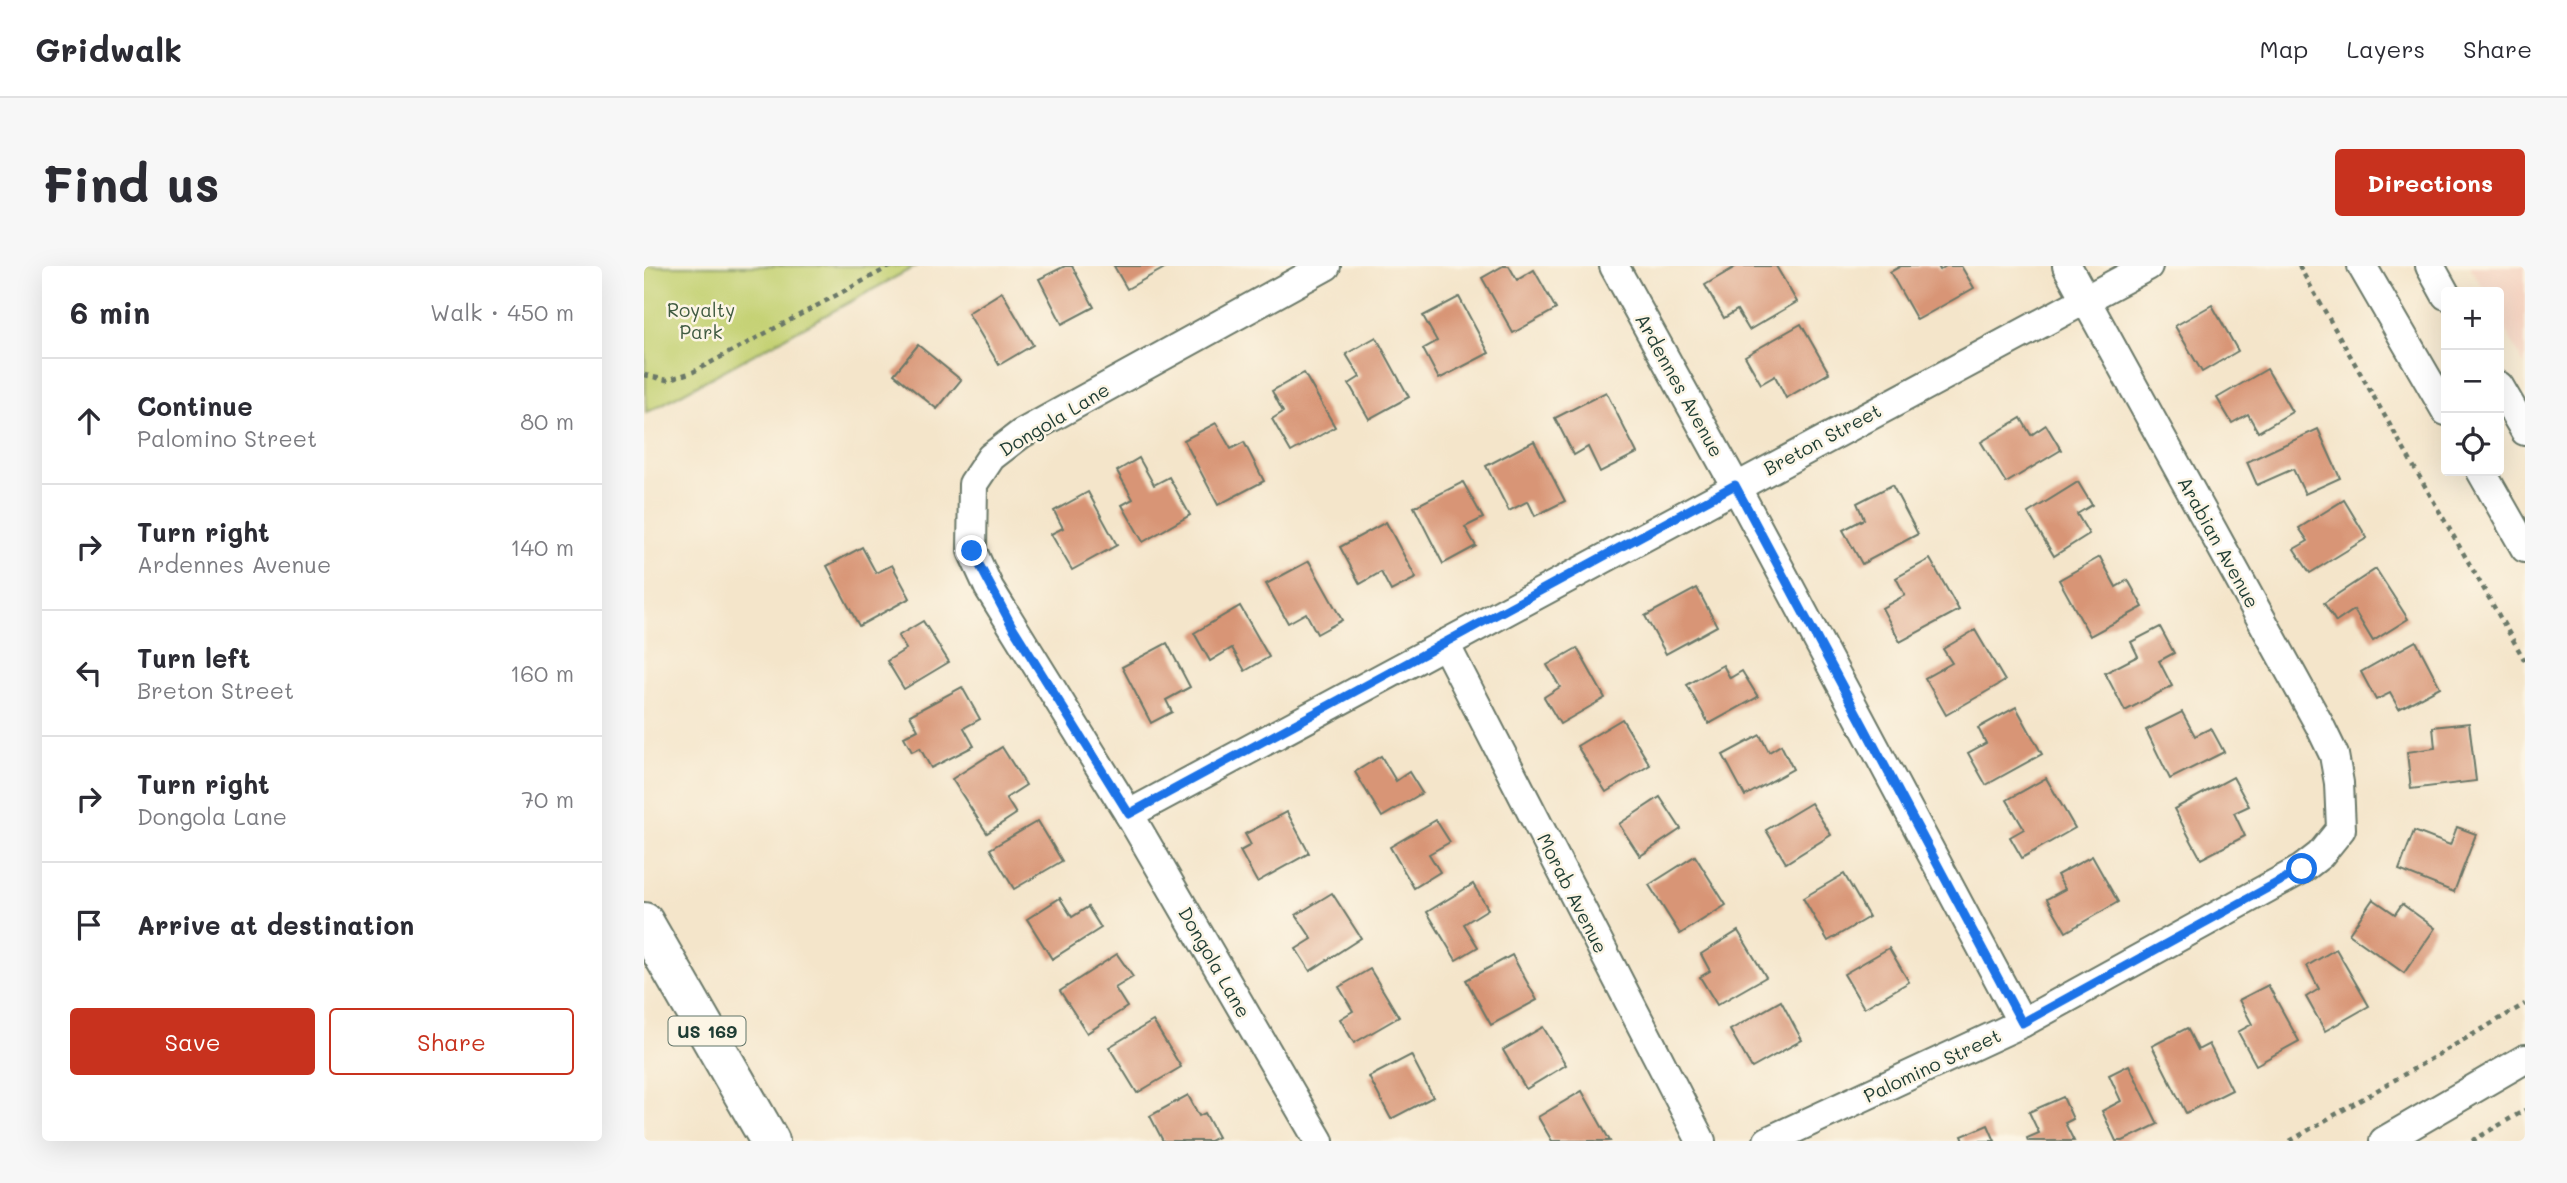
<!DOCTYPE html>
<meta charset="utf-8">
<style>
:root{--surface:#fff;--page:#f7f7f7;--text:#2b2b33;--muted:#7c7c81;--line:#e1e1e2;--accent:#c8321e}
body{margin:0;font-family:Mali,sans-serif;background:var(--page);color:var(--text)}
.controls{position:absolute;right:21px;top:21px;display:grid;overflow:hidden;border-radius:7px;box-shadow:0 7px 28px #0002}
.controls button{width:63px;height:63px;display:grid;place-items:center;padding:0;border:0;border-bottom:2px solid var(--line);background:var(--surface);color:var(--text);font:35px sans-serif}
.stop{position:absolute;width:21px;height:21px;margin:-16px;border:5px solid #1a73e8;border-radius:50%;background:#fff}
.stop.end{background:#1a73e8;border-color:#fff;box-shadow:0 2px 7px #0008}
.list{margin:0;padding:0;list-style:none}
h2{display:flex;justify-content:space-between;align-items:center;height:91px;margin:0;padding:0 28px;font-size:30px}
h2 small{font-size:23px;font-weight:400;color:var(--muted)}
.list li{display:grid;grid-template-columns:46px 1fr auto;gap:21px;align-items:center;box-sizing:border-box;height:126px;padding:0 28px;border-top:2px solid var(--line)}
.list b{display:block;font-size:26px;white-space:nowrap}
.list p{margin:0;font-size:23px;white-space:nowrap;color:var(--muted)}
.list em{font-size:23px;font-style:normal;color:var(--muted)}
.actions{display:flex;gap:14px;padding:21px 28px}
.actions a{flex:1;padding:16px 0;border:2px solid var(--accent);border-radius:7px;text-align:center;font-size:24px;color:var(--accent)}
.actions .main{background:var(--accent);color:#fff}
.icon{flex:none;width:38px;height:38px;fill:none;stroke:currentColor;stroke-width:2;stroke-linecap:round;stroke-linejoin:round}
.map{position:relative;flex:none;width:1881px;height:875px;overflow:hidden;border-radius:7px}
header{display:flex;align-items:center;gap:42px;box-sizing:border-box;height:98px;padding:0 35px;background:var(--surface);border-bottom:2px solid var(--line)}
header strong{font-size:33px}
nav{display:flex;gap:38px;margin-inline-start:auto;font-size:24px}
.intro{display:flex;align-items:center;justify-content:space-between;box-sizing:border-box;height:168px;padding:0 42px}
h1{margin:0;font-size:49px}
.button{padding:18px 32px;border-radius:7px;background:var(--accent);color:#fff;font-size:24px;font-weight:700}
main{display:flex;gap:42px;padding:0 42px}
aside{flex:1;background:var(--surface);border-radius:7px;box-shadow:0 7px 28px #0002}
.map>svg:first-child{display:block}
.built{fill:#f5d3c1}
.green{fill:#c4d173;stroke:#728754;stroke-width:2}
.building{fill:#d89576}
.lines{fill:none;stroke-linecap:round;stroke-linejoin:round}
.minor-casing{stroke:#6a7868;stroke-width:32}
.highway-casing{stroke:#6a7868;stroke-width:42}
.path{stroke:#6a7868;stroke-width:4.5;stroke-dasharray:5 5;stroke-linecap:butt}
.minor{stroke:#fff;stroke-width:28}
.highway{stroke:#fff;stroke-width:38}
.route{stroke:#1a73e8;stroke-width:9}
.labels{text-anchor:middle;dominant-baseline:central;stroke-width:5;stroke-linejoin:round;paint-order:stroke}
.shield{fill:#fcf5e5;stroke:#617469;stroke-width:2}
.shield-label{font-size:18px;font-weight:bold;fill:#1f3d34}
.park-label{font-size:19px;fill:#405b41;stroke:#fcf5e5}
.street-label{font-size:19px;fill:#1f3d34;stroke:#fcf5e5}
</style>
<header>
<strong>Gridwalk</strong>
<nav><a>Map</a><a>Layers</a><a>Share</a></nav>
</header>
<div class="intro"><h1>Find us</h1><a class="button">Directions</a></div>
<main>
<aside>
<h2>6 min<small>Walk · 450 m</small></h2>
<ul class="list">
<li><svg class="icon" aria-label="ahead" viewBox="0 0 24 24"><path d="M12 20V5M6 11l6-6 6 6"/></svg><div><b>Continue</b><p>Palomino Street</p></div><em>80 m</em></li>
<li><svg class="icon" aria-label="right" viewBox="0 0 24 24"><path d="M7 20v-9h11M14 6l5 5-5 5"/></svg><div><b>Turn right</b><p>Ardennes Avenue</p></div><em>140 m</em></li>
<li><svg class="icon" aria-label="left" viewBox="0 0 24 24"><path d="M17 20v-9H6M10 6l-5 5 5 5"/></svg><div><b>Turn left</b><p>Breton Street</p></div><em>160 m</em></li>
<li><svg class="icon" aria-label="right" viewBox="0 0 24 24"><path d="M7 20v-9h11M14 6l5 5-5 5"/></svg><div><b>Turn right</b><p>Dongola Lane</p></div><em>70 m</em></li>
<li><svg class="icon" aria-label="arrive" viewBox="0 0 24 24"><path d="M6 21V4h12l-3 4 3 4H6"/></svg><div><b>Arrive at destination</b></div></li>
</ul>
<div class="actions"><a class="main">Save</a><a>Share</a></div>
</aside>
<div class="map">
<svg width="1881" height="875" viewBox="0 0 1881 875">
<rect width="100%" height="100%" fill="#fcf5e5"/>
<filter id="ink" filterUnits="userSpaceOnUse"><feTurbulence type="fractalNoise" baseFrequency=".0143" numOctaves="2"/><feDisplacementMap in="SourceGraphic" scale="14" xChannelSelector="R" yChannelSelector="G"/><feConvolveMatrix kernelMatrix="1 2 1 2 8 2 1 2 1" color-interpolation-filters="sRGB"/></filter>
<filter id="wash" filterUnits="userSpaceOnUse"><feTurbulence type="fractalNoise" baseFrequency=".00686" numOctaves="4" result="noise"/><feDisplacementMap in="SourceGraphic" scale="28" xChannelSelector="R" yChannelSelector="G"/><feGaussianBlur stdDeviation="1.57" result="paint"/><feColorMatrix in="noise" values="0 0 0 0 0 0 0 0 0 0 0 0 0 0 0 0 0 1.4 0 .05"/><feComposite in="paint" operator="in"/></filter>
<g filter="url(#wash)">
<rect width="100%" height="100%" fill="#f4e5ca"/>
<!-- built -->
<path class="built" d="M1826,0H1881V100L1855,52V26H1841Z"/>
<!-- green -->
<path class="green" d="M0,0H272L2,147Z"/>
<g id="blocks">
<!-- building -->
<g class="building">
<path d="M421,0H428L450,41L418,58L395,13Z"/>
<path d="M470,0H524L483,23Z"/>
<path d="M859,0H865L873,14L890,4L912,43L869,67L838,12Z"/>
<path d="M1093,0H1132L1153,36L1105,64L1093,44L1080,52L1061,19Z"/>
<path d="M1257,0H1294L1296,4L1302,0H1317L1330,22L1273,54L1246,6Z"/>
<path d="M358,26L389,79L355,99L324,47Z"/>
<path d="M815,31L845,87L795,113L779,83L793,75L779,50Z"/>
<path d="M1568,39L1594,85L1558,106L1531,60Z"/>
<path d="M1157,58L1185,107L1142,132L1131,110L1117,118L1101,90Z"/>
<path d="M732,71L765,131L725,153L705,118L716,111L702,88Z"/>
<path d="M274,79L317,114L293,143L250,108Z"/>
<path d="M1623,103L1648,146L1614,166L1604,148L1588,157L1573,132Z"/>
<path d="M660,107L691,161L647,186L628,153L639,146L628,125Z"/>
<path d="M962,126L993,187L956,206L944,181L930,189L911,152Z"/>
<path d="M1377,152L1387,169L1402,159L1417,184L1362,217L1337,176Z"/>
<path d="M572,157L587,183L600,176L620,215L574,239L540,174Z"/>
<path d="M1674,163L1696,212L1661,228L1649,203L1613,219L1603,196Z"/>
<path d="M890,175L921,235L891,250L884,235L865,245L842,200Z"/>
<path d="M495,192L510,219L525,211L546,249L499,276L478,239L489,233L473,205Z"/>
<path d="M819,216L839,252L821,261L832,280L799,298L770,241Z"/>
<path d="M1434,216L1448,239L1433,248L1445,268L1410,290L1384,247Z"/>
<path d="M1248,219L1274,268L1218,298L1199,264L1220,253L1213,237Z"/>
<path d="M444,226L473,279L428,304L407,268L419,262L410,245Z"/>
<path d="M1700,234L1723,272L1666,307L1650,283L1664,275L1655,262Z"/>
<path d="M742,256L772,312L747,325L737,306L716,318L696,281Z"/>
<path d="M218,281L232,307L248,299L266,332L215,360L183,300Z"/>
<path d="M1456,291L1472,321L1484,314L1499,341L1446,370L1415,314Z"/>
<path d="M1286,293L1315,344L1256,376L1238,342L1261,329L1252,312Z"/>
<path d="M665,295L698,354L673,368L662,347L644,357L622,318Z"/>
<path d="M1732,303L1764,353L1729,375L1710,344L1692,356L1680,337Z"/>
<path d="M1053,322L1073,360L1022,388L1001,350Z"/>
<path d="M596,340L625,391L601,405L588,382L566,395L550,367Z"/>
<path d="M279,355L305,396L260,423L243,395L262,383L254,370Z"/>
<path d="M1516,361L1530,387L1515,395L1528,420L1481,445L1461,407L1494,390L1487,376Z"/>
<path d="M1331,364L1361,415L1302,449L1281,412L1308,397L1299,383Z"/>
<path d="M1772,375L1796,421L1755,443L1746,427L1732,434L1717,406Z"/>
<path d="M523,377L546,421L522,434L528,446L507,457L478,401Z"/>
<path d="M933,382L961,432L916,458L900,431L916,421L903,399Z"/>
<path d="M1079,399L1086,412L1098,405L1114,431L1065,458L1043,419Z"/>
<path d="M318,421L336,453L320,462L330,480L287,502L276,482L268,486L260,471L274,464L266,449Z"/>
<path d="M1372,441L1398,488L1342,519L1324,487L1342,477L1334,462Z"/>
<path d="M1538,446L1551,470L1567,462L1580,486L1526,513L1502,464Z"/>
<path d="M978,453L1006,499L962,526L933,480Z"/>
<path d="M1825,457L1832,515L1767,523L1763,486L1791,482L1789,461Z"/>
<path d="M1116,469L1125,486L1137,479L1149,503L1101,530L1079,489Z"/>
<path d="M358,481L382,519L362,532L372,548L343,567L308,513Z"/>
<path d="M737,490L752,515L765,506L778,527L738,551L711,506Z"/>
<path d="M1589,511L1605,540L1590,547L1601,570L1557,593L1530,543Z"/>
<path d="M1402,512L1431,562L1378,592L1366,571L1380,563L1363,534Z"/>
<path d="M1016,531L1037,563L996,590L975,558Z"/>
<path d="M1167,537L1187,569L1142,597L1122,564Z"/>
<path d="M643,546L665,587L613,616L596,585L607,579L601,568Z"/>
<path d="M792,554L806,576L785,588L796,606L770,622L746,581Z"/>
<path d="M394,555L418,595L370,623L346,583Z"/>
<path d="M1813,561L1832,568L1810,626L1755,604L1770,565L1806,579Z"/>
<path d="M1051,590L1082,639L1036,668L1005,619Z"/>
<path d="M1448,590L1474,636L1422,666L1403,633L1421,623L1413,609Z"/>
<path d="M1200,608L1225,651L1184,675L1159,632Z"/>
<path d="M829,618L844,643L820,658L834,681L812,694L783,646Z"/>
<path d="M688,627L717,672L666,705L652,683L668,673L652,649Z"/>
<path d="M416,632L428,651L444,641L457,662L408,693L383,653Z"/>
<path d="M1729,633L1751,648L1758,638L1791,662L1760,707L1705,668Z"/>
<path d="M1094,665L1122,711L1073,739L1056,711L1066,705L1057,688Z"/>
<path d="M1245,682L1265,716L1220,742L1200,708Z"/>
<path d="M1692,683L1725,740L1681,765L1662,731L1675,723L1663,700Z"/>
<path d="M473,688L489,711L471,722L483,741L443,767L416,725Z"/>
<path d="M868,689L893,734L847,759L822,714Z"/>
<path d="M726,703L755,751L710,777L696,753L709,745L695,721Z"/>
<path d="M1624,719L1655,775L1612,799L1594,766L1608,758L1595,734Z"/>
<path d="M1137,735L1158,774L1108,802L1086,764Z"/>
<path d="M509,755L537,801L493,827L465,781Z"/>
<path d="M899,761L922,799L882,823L859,784Z"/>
<path d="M1543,762L1554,784L1565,778L1588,824L1542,847L1508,780Z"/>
<path d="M767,789L789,831L747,853L725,811Z"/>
<path d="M1485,799L1514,858L1479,875H1472L1458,845L1477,835L1465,809Z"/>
<path d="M938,825L966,875H908L894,851Z"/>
<path d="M544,829L555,850L561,847L574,871L566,875H519L506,850Z"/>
<path d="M1419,831L1429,853L1421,857L1430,875H1384L1383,872L1395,867L1385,846Z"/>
<path d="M1344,859L1351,875H1320L1318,870Z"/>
</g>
</g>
</g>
<g filter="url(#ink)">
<use href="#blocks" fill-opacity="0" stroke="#6a7868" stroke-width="2"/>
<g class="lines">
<!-- minor casing -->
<g class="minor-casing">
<g id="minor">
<path d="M970,0L1091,219L1378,757"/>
<path d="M1718,0L1802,145"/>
<path d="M1786,0L1802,29"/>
<path d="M1855,120L1881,165"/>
<path d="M1837,205L1881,282"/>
<path d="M801,378L1057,875"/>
<path d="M485,548L1504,0"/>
<path d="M675,875L485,548L345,322L328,285L329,218L347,191L377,168L682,0"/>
<path d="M1124,875L1378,757L1658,603L1676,589L1697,563L1695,517L1690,489L1675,458L1423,0"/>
<path d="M1740,875L1881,793"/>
</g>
</g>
<!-- highway casing -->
<g class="highway-casing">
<path id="highway" d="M0,656L126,875"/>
</g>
<!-- path -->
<g class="path">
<path d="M1655,0L1881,395"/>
<path d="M0,109L23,114L49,106L247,0"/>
<path d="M1646,875L1881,738"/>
<path d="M1828,875L1881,844"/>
</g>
<!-- minor -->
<use href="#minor" class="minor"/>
<!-- highway -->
<use href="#highway" class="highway"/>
</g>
</g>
<g class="lines" filter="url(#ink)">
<!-- route -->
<path class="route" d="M328,285L368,360L485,548L1091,219L1378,757L1658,603"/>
</g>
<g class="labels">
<!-- shield labels -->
<rect class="shield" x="24.5" y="750.5" width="77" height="29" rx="5"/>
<g class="shield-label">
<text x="63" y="765">US 169</text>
</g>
<!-- park labels -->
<g class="park-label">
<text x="57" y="43">Royalty<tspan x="57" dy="22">Park</tspan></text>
</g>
<!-- street labels -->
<g class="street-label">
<text transform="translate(1036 119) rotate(61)">Ardennes Avenue</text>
<text transform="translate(410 153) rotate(-31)">Dongola Lane</text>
<text transform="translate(1178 173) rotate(-28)">Breton Street</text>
<text transform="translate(1575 276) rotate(61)">Arabian Avenue</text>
<text transform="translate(929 627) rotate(63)">Morab Avenue</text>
<text transform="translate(571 696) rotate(60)">Dongola Lane</text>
<text transform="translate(1288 799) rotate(-25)">Palomino Street</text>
</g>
</g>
</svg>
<div class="controls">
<button>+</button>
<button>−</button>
<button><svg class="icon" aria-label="locate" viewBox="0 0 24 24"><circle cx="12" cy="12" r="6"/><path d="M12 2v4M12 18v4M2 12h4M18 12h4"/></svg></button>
</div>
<div class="stop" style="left:1658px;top:603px"></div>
<div class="stop end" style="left:328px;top:285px"></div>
</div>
</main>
